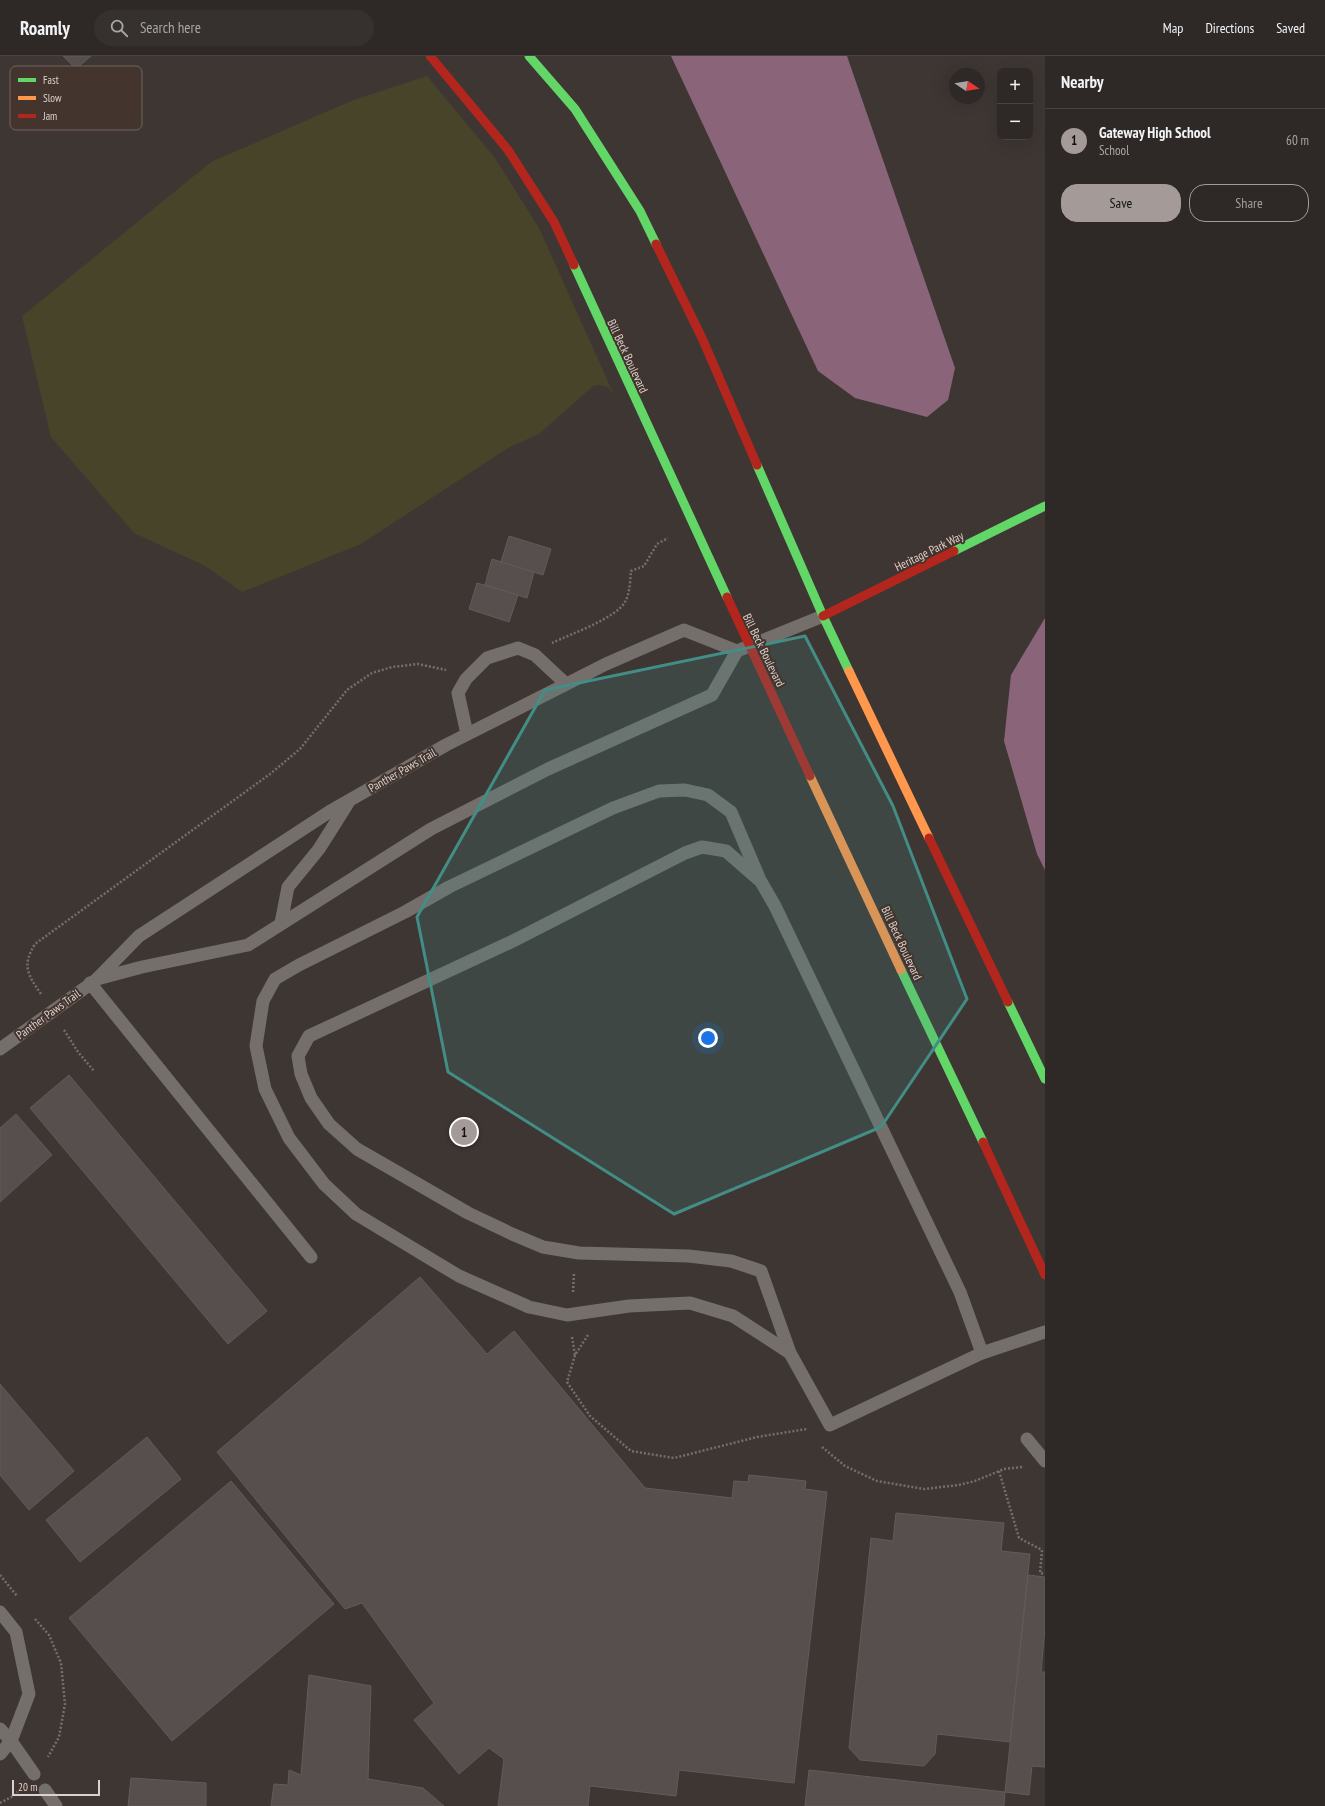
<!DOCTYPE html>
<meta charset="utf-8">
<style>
:root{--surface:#2e2826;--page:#36302e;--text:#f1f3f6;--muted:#a7a6a7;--line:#494443;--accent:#a49b98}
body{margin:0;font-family:"PT Sans Narrow",sans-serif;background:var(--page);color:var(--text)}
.controls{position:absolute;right:12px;top:12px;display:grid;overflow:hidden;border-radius:8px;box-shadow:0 4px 16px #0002}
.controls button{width:36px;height:36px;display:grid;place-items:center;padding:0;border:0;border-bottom:1px solid var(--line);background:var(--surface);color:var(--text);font:20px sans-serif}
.compass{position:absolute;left:949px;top:12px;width:36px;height:36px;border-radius:50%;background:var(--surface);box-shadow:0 4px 16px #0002;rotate:102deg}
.scale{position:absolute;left:12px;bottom:10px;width:88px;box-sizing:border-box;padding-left:4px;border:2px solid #dbd2ce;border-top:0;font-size:11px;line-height:14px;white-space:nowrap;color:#dbd2ce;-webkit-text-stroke:3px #43342e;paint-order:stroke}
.you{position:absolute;left:708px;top:982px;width:14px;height:14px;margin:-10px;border:3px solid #fff;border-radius:50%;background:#1a73e8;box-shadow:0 0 0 6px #1a73e833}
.badge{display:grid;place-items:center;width:26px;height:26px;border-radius:50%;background:var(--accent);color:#111;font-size:13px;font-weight:700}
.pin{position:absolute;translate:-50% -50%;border:2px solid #fff;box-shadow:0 1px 4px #0006}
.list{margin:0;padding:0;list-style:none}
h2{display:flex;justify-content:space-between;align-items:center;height:52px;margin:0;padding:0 16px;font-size:17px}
h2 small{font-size:13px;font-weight:400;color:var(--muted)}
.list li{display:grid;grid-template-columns:26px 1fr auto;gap:12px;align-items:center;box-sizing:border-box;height:64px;padding:0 16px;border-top:1px solid var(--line)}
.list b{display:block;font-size:15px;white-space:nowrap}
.list p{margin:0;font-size:13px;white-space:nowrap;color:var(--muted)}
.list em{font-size:13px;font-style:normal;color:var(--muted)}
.actions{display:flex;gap:8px;padding:12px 16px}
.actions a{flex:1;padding:9px 0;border:1px solid var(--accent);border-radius:16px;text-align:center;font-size:14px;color:var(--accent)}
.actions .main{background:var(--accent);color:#111}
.icon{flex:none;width:22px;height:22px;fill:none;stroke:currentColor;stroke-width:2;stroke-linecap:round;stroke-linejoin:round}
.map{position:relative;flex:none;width:1045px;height:1750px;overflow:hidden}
header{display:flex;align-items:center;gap:24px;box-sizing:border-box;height:56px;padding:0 20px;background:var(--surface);border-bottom:1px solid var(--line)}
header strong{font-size:19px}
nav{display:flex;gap:22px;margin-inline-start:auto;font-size:14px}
.search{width:280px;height:36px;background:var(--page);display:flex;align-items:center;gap:10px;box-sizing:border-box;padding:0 14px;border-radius:22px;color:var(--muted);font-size:15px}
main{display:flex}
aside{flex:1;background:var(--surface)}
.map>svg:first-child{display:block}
.green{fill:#474429}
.water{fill:#8a6579}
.building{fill:#564f4e;stroke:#625b5a}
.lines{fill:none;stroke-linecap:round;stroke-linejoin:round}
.path{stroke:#746f6c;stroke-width:2.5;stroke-dasharray:2 2;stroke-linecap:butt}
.lane{stroke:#756f6c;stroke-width:13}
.fast{stroke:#63d668;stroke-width:9}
.slow{stroke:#ff974d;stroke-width:9}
.jam{stroke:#b3261e;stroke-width:9}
.marked{fill:#428d86;fill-opacity:0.2;stroke:#428d86;stroke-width:3;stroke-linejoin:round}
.labels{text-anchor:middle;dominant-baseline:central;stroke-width:4;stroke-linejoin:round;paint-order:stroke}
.street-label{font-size:12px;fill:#dbd2ce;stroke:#43342e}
.key{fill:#43342e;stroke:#71635e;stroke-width:1}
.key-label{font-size:11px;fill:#dbd2ce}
</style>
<header>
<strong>Roamly</strong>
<div class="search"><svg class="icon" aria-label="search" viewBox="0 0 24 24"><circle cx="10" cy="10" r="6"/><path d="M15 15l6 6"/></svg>Search here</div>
<nav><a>Map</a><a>Directions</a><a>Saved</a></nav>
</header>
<main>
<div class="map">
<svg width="1045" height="1750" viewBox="0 0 1045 1750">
<rect width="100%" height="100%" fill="#3e3633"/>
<!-- green -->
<path class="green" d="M427,20L495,102L539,172L615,341L608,331L598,329L593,330L539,378L508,392L361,488L242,536L205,510L134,477L51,381L22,260L211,106L351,45Z"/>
<!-- water -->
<g class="water">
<path d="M671,0H847L955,312L948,344L927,361L855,342L818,315Z"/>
<path d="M1045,562V814L1037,798L1004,685L1011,619Z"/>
</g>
<!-- building -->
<g class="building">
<path d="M63,0H91L76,13Z"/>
<path d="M509,480L551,493L543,519L501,506Z"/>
<path d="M492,503L534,516L527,542L485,529Z"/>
<path d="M477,527L518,539L509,566L469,553Z"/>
<path d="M69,1019L267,1255L228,1288L30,1052Z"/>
<path d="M16,1058L52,1099L0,1146V1072Z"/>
<path d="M420,1221L487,1298L514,1275L645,1432L732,1442L734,1425L748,1426L749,1419L806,1425L805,1433L827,1436L794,1727L679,1714L676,1740L590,1730L588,1750H498L504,1703L489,1692L459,1718L414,1664L434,1647L362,1547L345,1553L217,1396Z"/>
<path d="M0,1328L74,1415L29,1454L0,1419Z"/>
<path d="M147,1381L181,1423L80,1506L46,1464Z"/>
<path d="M231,1425L334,1548L172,1685L69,1562Z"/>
<path d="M896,1457L1004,1467L1001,1495L1030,1498L1010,1686L937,1678L935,1698L924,1710L860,1704L849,1692L871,1482L893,1485Z"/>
<path d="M1028,1519L1045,1521V1572L1041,1616H1045V1711L1032,1710L1029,1739L1005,1736Z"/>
<path d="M309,1619L371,1630L368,1723L423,1732L444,1750H271L274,1728L288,1729L289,1714L301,1719Z"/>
<path d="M809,1714L1005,1736L1004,1750H805Z"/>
<path d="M131,1722L206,1727V1750H128Z"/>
</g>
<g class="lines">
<!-- path -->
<g class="path">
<path d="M552,587C571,578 616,562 625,546C630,537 630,525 631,515L644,510L657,488L668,482"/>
<path d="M41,938C27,918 22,909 35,888L270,718L300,693L347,634L372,617L392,611L418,608L446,614"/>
<path d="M64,974L78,996L94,1015"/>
<path d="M573,1236L574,1217"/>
<path d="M588,1279L575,1299L567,1326L590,1360L631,1395L674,1402L757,1381L807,1373"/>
<path d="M572,1281L575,1299"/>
<path d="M822,1391L845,1410L877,1425L924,1433L959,1429L975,1425L1004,1413L1022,1411"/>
<path d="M999,1415L1019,1482L1042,1494L1040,1517L1045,1518"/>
<path d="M0,1519L17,1540"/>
<path d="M35,1563L49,1579L61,1607L65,1648L59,1681L48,1701"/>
<path d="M0,1747L15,1739L20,1733"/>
</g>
<!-- lane -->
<g class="lane">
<path d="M467,678L458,637L466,623L487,602L518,592L535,599L566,628"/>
<path d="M758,823L726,795L702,791L685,797L515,884L309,980L298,1000L301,1018L311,1042L329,1068L357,1093L468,1157L512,1178L543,1191L579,1197L689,1200L731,1205L761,1215L790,1297L830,1369L982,1297L1045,1276"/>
<path d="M281,867L288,831L319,793L348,747"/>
<path d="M97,923L142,911L248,889L431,773L548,713L712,639L737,595L823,560"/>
<path d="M90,927L311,1201"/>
<path d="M0,993L96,924L139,880L329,756L446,689L606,608L684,574L737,595"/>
<path d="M790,1297L733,1260L690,1247L629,1250L567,1259L529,1251L459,1220L356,1158L324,1128L289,1082L265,1033L256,990L263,945L275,923L299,909L405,856L449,831L613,752L659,735L685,734L708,739L731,756L760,824L775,850L960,1236L982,1297"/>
<path d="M1027,1383L1045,1405"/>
<path d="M0,1556L16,1576L29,1638L11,1685L0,1698"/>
<path d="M0,1673L11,1685L34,1718"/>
<path d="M45,1734L56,1750"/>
</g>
<!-- fast -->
<g class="fast">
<path d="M529,0L575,53L640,155L656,188"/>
<path d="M574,209L727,541"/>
<path d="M757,409L823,560L849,615"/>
<path d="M954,495L1045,450"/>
<path d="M901,914L983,1086"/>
<path d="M1008,946L1045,1023"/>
</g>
<!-- slow -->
<g class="slow">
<path d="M849,615L929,782"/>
<path d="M810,720L901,914"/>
</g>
<!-- jam -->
<g class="jam">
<path d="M430,0L508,94L554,166L574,209"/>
<path d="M656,188L702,282L757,409"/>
<path d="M727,541L810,720"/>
<path d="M823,560L954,495"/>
<path d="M929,782L1008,946"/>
<path d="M983,1086L1045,1219"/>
</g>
</g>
<!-- marked area -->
<path class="marked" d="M805,580L893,750L967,943L881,1071L674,1158L448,1016L417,861L545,634Z"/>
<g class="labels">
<!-- street labels -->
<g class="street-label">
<text transform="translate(628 300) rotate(65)">Bill Beck Boulevard</text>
<text transform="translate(929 495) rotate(-26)">Heritage Park Way</text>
<text transform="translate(764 594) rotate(64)">Bill Beck Boulevard</text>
<text transform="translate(402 714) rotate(-30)">Panther Paws Trail</text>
<text transform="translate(902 887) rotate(65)">Bill Beck Boulevard</text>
<text transform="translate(48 958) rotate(-36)">Panther Paws Trail</text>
</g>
</g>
<!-- legend -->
<rect x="10" y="10" width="132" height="64" rx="6" class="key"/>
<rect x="18" y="22" width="18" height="4" fill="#63d668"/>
<rect x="18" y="40" width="18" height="4" fill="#ff974d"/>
<rect x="18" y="58" width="18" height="4" fill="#b3261e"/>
<g class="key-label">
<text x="43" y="28">Fast</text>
<text x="43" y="46">Slow</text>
<text x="43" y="64">Jam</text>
</g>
</svg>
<div class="controls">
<button>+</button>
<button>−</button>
</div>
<svg class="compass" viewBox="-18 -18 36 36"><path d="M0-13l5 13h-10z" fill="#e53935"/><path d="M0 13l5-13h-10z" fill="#a7a6a7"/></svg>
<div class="scale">20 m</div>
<div class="you"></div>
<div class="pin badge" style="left:464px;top:1076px">1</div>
</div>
<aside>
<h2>Nearby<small></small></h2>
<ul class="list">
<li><span class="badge">1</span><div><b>Gateway High School</b><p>School</p></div><em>60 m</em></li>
</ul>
<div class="actions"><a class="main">Save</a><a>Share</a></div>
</aside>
</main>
